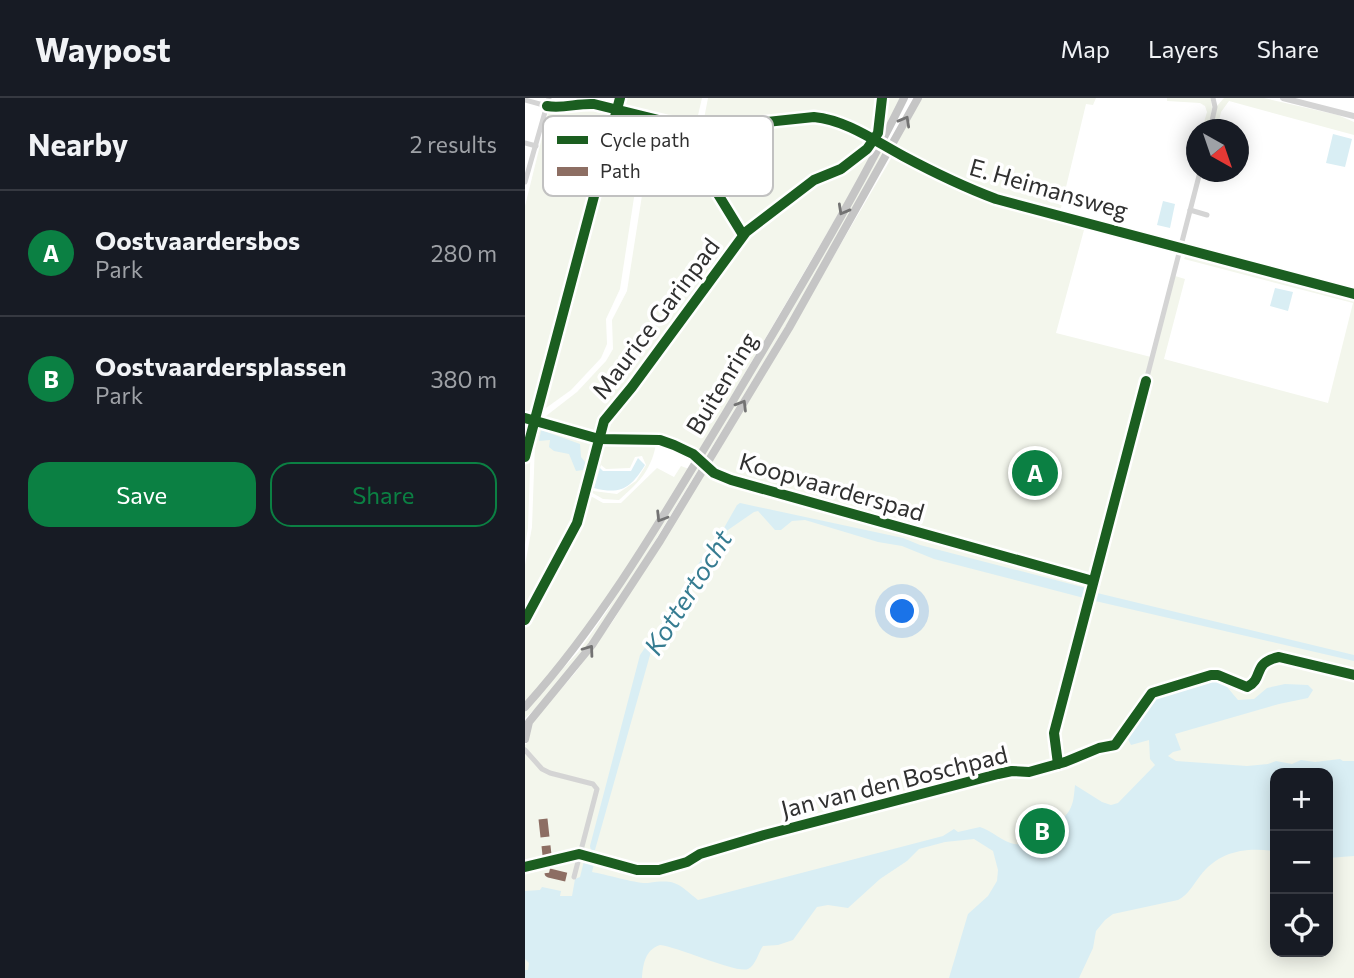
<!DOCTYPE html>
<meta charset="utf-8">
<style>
:root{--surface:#171b24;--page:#242831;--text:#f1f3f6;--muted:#9ea1a6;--line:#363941;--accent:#0b8043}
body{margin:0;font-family:Commissioner,sans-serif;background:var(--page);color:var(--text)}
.controls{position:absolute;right:21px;bottom:21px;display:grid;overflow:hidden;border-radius:14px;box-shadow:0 4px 18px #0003}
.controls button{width:63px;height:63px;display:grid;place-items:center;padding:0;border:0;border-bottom:2px solid var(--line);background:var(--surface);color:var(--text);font:35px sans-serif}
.compass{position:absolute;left:661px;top:21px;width:63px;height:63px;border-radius:50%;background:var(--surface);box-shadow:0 4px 18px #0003;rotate:140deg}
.you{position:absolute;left:378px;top:514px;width:24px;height:24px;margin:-18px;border:5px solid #fff;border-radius:50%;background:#1a73e8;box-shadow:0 0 0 10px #1a73e833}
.badge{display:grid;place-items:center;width:46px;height:46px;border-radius:50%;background:var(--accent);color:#fff;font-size:23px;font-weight:700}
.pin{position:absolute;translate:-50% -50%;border:4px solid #fff;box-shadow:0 2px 7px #0006}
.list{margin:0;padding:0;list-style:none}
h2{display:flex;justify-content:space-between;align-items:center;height:91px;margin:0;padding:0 28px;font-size:30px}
h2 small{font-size:23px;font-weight:400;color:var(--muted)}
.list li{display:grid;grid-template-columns:46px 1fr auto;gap:21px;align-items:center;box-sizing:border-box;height:126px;padding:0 28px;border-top:2px solid var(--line)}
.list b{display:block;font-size:26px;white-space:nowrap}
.list p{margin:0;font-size:23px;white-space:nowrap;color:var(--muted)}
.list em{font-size:23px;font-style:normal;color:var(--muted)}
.actions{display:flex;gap:14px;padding:21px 28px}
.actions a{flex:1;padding:16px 0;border:2px solid var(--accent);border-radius:21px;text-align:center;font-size:24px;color:var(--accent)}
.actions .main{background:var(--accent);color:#fff}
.icon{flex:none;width:38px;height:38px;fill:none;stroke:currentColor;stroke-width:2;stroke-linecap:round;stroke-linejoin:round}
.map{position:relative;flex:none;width:829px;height:880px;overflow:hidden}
header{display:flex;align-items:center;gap:42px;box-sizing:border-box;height:98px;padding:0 35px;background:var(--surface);border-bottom:2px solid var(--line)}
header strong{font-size:33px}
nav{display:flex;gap:38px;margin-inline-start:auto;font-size:24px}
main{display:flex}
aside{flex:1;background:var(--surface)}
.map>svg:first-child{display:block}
.green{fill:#f3f6ec;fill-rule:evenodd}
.water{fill:#d9eef4}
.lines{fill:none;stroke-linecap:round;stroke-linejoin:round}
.minor{stroke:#d4d4d4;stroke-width:5}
.tertiary{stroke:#d4d4d4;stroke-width:6}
.trunk{stroke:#c5c5c5;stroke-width:8}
.quiet{stroke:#8d6e63;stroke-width:9;stroke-dasharray:18 9;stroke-linecap:butt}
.cycleway-casing{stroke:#fff;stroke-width:15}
.cycleway{stroke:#1b5e20;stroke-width:10}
.oneway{stroke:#737373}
.labels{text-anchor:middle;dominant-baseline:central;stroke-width:7;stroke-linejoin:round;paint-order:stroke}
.street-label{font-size:24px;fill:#303030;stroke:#fff}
.water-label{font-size:26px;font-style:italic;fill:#367c91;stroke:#fff}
.key{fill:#fff;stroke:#c1c1c1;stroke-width:2}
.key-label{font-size:19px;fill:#303030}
</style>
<header>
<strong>Waypost</strong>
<nav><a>Map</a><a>Layers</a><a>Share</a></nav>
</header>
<main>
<aside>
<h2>Nearby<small>2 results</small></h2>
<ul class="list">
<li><span class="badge">A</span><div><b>Oostvaardersbos</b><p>Park</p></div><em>280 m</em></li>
<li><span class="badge">B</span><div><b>Oostvaardersplassen</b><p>Park</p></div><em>380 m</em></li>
</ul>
<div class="actions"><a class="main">Save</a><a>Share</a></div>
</aside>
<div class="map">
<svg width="829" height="880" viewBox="0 0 829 880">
<rect width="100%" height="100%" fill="#fff"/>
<!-- green -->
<g class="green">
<path d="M98,0H177L171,26L142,22L95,10Z"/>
<path d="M183,0H356L353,32L350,40L324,26L298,17L192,28L178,26Z"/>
<path d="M358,0H377L318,108L173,355C145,330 110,343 77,339L81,324L221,138L288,84L319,73L334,63L345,51L354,35Z"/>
<path d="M396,0H571L568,7L561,6L535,114L443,88L421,79L368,50Z"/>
<path d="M642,0H686L687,11L683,31H677L682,14L680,8L675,5L642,3Z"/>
<path d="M699,0H739L813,17L829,24V37L704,3L696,14L692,31L687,32L692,8Z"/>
<path d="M63,8L89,13L8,320L0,318V108L24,11L36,13Z"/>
<path d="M94,14L137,26L169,30L163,41L122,65L110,93L95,191L81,221L82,246L76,260L46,292L14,315Z"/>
<path d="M288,21L308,23L346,43L334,57L321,65L323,67L285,83L218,133L176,64L175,31Z"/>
<path d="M170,41L169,63L215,136L100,295L76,322L72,338L20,323L21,318L52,294L81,263L88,251L87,222L102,193L118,91L127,69L138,60L159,52Z"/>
<path d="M358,49L362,52L282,193L82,522L16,606L0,620V612L54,553L82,513Z"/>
<path d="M367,59L380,65L382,62L432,87V92L434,93L436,89L473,102L519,114L517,119L559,132L531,235L626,259L650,178L660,181L639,261L803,305L828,205L659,161L663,153L829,196V880H0V647L3,644L6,625L50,575L88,523L181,372L189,378L193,370L185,368ZM750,675H803V854H750Z"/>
<path d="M17,327L72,343L50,425L0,517V467L7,429L10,345Z"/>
<path d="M6,342L3,430L0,447V366Z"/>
<path d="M76,345L131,346C126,373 114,384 94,402L78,401L64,393ZM117,358L121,367L111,383L92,396L68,393L76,367L81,371L105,370L110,359Z"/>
<path d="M156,368L164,371L82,502L0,607V526L27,480L54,426L64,397L78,405H96L132,370L149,379Z"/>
</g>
<!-- water -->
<g class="water">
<path d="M808,36L827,41L820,69L801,65Z"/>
<path d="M638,103L650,106L645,130L632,127Z"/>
<path d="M750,190L768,194L763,213L745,208Z"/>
<path d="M16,332L55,346L56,359L61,365L58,372L51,373L44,356L29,353L24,349L25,342L14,343Z"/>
<path d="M113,360L120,367C106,390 96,397 69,390L75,370L78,373H106Z"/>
<path d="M215,405L378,440L395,447L561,490L559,500L409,461L377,448L353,444L280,422L267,423L256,432H250L233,413L229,414L200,434L188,449L159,500L127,550L70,752L66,753L65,748L115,557L154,500L181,453L195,437L212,407Z"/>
<path d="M568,494L829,557V563L566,502Z"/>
<path d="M687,581L702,589L713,602L729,601L742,590L760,586L783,587L788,592L783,600L754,606L650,636L656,652L648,654L643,658L651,663L722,668L743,666L751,663L767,666L776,662L790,664L815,661L818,663H829V758L803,760V675H750V753C720,749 694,753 675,778C667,788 664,796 653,802L588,816L580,822L571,833L568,850L554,880H424L443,816L463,798L472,783L473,772L468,753L449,741L420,744L394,751L382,763L355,781L323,810L303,807L292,809L268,842L253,847L238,848C233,855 231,867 223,871C213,876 153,849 135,847C120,852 118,866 117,880H0V872H3L4,865L0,861V793L15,792L17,789L36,793L35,798H47L50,781L55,779L59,763L69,766L67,774C80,776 112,786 123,785C151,781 152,785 173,802L418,738L429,731L433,734L455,729C467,733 478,744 489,746C505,749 535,726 544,713C549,705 549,696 550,687L577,704L586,707L593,705L630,667L625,661L624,642L606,647L601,637L619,615L624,604L641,597L645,591Z"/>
</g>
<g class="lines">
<!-- minor -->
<g class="minor">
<path d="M0,2L22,8"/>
<path d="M685,32L690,9L688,0"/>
<path d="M0,45L11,48"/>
<path d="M0,84L24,0"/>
<path d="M665,112L682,117"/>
<path d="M608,136L829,196"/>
<path d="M621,283L675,74"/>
<path d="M0,652L17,671L25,675L68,686L72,691L49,779"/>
</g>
<!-- tertiary -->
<path class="tertiary" d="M758,0L829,18"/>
<!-- trunk -->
<g class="trunk">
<path d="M0,609C80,520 140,415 202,313C263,210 326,107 379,0"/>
<path d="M0,641L4,624L67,547L135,443L264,230L393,0"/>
</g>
<!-- quiet -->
<path class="quiet" d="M18,721L24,775L45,780L49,779"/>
<!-- cycleway casing -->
<g class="cycleway-casing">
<g id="cycleway">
<path d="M22,8C38,11 52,5 69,6L142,24L194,29L289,19C321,22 350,43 378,58C408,74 439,89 471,101L829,196"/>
<path d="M173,28L172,62L218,137"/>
<path d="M0,320L74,341L135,342L149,347L168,356L189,375L206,382L568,483"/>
<path d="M0,359L95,0"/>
<path d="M0,522L52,425L79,323L107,289L221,134L289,82L316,71L342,51L353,35L357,0"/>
<path d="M533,666L529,635L621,283"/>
<path d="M0,769L54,756L112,772H134L162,764L175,756L239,737L473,676L487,673L504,674L540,664L574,650L590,647L627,595L686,577H693L722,589C740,580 726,565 754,559L829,577"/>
</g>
</g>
<!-- cycleway -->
<use href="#cycleway" class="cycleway"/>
</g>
<!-- one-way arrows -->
<defs><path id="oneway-chevron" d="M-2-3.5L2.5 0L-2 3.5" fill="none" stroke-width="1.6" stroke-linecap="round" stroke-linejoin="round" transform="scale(1.75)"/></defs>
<g class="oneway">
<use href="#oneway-chevron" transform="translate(380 23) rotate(-61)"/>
<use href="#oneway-chevron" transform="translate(318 112) rotate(119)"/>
<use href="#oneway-chevron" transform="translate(217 307) rotate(-59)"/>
<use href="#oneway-chevron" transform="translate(136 419) rotate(122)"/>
<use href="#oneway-chevron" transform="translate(64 552) rotate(-54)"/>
</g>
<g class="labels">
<!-- street labels -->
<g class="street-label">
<text transform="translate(524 90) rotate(16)">E. Heimansweg</text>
<text transform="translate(130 220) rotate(-53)">Maurice Garinpad</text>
<text transform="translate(196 285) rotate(-59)">Buitenring</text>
<text transform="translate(307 388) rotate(16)">Koopvaarderspad</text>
<text transform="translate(369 683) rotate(-14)">Jan van den Boschpad</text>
</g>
<!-- water labels -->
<g class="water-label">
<text transform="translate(162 494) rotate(-58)">Kottertocht</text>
</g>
</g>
<!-- legend -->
<rect x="18" y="18" width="230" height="80" rx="10" class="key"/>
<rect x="32" y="38" width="31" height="8" fill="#1b5e20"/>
<rect x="32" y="69" width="31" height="9" fill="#8d6e63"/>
<g class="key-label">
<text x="75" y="49">Cycle path</text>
<text x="75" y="80">Path</text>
</g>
</svg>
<div class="controls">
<button>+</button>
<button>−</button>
<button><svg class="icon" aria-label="locate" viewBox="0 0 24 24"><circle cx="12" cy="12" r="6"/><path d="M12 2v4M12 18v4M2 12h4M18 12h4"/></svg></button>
</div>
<svg class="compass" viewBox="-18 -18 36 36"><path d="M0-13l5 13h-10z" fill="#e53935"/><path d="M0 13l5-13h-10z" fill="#9ea1a6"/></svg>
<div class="you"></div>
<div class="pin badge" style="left:510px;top:375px">A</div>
<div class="pin badge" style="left:517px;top:733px">B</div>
</div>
</main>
